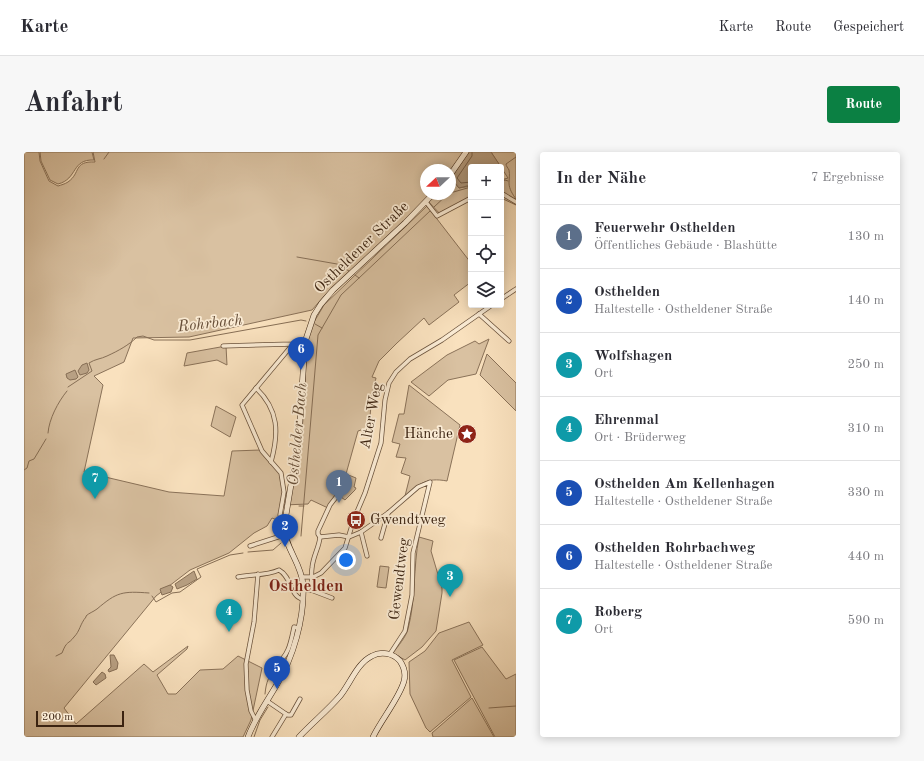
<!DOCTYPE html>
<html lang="de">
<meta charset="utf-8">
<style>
:root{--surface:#fff;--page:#f7f7f7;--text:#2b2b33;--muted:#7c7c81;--line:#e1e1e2;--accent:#0b8043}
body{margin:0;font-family:"Old Standard TT",serif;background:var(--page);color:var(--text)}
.controls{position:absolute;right:12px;top:12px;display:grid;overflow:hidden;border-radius:4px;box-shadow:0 2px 10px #0003}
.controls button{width:36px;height:36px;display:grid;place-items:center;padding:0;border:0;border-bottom:1px solid var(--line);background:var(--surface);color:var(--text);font:20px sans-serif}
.compass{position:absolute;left:396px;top:12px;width:36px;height:36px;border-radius:50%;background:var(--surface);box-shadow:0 2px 10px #0003;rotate:248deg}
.scale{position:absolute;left:12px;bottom:10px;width:88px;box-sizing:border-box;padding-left:4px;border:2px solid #3b2311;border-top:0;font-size:11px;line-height:14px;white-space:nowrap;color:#3b2311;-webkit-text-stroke:3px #fbecd5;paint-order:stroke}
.you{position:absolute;left:322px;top:408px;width:14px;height:14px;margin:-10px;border:3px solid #fff;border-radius:50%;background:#1a73e8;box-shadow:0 0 0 6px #1a73e833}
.badge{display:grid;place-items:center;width:26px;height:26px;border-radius:50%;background:var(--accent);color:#fff;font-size:13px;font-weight:700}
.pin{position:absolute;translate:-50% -33px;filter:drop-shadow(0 1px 2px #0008)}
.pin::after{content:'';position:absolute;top:21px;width:14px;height:12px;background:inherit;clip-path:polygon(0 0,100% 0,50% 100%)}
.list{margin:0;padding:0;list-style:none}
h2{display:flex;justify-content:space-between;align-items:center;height:52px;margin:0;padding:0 16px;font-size:17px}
h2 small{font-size:13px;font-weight:400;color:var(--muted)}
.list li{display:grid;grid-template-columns:26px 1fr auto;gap:12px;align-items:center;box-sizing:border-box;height:64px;padding:0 16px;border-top:1px solid var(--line)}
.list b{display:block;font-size:15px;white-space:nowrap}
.list p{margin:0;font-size:13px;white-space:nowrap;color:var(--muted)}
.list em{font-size:13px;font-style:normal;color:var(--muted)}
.icon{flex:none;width:22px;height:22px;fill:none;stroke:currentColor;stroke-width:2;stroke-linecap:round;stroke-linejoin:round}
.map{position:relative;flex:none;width:492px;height:585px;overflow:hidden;border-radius:4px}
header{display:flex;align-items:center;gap:24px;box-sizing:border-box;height:56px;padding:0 20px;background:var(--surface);border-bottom:1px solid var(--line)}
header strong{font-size:19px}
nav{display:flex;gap:22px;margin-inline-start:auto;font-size:14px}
.intro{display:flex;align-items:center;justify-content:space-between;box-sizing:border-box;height:96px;padding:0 24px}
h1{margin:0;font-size:28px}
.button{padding:10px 18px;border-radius:4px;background:var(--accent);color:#fff;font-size:14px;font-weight:700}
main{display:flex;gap:24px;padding:0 24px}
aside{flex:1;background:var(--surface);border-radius:4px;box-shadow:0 2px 10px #0003}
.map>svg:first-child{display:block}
.green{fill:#d9c1a1;stroke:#8a7259;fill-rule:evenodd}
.water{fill:#b8a083;stroke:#866e55}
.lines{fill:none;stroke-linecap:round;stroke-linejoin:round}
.shore{stroke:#7a624a;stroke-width:1}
.stream{stroke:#866e55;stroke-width:1}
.street-casing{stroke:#6a523c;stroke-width:5}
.secondary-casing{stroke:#3b2311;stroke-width:6}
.street{stroke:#fbecd5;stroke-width:3.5}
.secondary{stroke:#fbecd5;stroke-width:5}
.labels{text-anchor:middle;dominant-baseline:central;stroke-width:3.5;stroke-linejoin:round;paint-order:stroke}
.street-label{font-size:15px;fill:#3b2311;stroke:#fbecd5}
.poi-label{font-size:15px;fill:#3b2311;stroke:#fbecd5;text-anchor:end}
.water-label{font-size:16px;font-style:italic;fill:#674f39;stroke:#fbecd5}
.quarter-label{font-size:17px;font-weight:bold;fill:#7a1f14;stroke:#fbecd5}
</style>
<header>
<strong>Karte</strong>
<nav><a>Karte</a><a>Route</a><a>Gespeichert</a></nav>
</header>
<div class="intro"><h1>Anfahrt</h1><a class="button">Route</a></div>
<main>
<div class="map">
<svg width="492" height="585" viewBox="0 0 492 585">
<rect width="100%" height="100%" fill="#f9e1be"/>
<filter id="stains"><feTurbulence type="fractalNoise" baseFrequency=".005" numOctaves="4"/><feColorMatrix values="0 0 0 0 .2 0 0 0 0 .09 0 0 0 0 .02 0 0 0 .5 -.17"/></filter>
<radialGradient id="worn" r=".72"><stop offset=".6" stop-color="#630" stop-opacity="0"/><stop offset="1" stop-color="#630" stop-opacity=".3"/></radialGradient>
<!-- green -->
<g class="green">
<path d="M0,0H15L16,9L25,29L34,34C37,33 41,32 44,30C57,21 49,9 71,10L69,0H445L427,26L435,36L447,34V47L417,63L402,47L366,83L301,143L288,158L165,185L109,186L100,210L70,224L79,233L60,320L145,340L200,344L208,299L237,298L258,321L262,341H267L274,313L280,258L275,257L280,250L282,206L285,181L290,170L300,153L403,54L447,111V130L430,143L435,150L405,173L400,166L373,191L355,209L348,225L352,226L348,243L344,286L337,278L334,279L322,322L332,326L330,335L332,336L331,338L321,348L313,342L304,356L287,348L284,352L259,353L256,369L248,366L243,374L230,381L205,401L166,418L132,444L40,556L52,572L120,512L129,520L164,494L163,497L133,523L144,542H152L176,518L199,517L214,504L238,516L227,568L219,585H0ZM402,18H426V42H402Z"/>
<path d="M16,0H68L70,8C47,7 54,27 34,32L26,28L17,9Z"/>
<path d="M467,0H492V53L477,46V28L484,26Z"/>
<path d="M465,187L452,222L424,228L405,244L387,230L423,203L451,189L455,192Z"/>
<path d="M202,194L203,213L193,208L160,214L163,201Z"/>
<path d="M463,202L492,231V259L456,223Z"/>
<path d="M385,233L436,273L423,329C402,325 396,332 381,344L386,324L377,321L382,306L372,305L376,292L368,290L375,262H380Z"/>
<path d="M192,254L212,265L206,285L187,274Z"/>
<path d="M395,385L409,389L407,399L418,436V441L412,479L398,495L381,508L369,501C374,494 382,485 384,477C392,447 389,416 395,385Z"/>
<path d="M356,414L365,415L362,436L353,435Z"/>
<path d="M445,470L459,493L428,508L447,545L406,580L402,576L386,542L385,510L401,499L415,481Z"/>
<path d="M458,495L482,527L492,522V585H471L430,508Z"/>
<path d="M448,546L470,585H409L408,581Z"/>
</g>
<!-- water -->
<g class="water">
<path d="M445,0H467L477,15H447V33L435,36L427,26Z"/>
<path d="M63,211L65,218L63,221L56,223L54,219L58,213Z"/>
<path d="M51,218L54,225L52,227L46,228L43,226L42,222Z"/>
<path d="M170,419L173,427L163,433L153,437L151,432Z"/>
<path d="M146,433L149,435L147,440L138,443L136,437Z"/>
<path d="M86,503H90L94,511L93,517L85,520L84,518L87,515Z"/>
<path d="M78,520L81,522L82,526L72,533L69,530Z"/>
</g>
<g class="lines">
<!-- shore -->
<path class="shore" d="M447,30L437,31L433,26L448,4V0"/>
<!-- stream -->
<g class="stream">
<path d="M492,0V1"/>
<path d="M492,5L482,12C482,14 484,16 485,18C486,23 485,27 485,31C485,37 489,43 492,47"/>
<path d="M80,7L85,0"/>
<path d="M426,29L428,27"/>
<path d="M477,30L481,28L484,29"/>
<path d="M426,41L447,35"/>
<path d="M410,55L424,42"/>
<path d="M273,105L313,112L325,119"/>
<path d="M331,123L335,126"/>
<path d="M291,172L298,176"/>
<path d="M44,235L68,219L65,211C71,207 77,207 83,204C94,199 105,193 113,185L119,184L130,188H166L277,168L282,169"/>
<path d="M24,281C25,267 34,250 43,239"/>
<path d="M0,318L3,316L5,309L10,307L22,287"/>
<path d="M275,354H280"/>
<path d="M277,384L294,183L317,143L406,59"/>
<path d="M224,400L249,398L257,391"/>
<path d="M128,444L132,450L148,441L156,440L177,425L173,417L206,403L219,401"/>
<path d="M32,504L38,501C43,488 44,493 50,485C56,479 56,472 62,465V464C65,461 69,460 73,457C93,440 98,439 125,441"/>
<path d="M241,542C242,530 245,523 253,514"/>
<path d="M465,556L492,554"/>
<path d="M230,585L236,568L244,555"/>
</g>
<!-- street casing -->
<g class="street-casing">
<g id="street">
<path d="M477,41L492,50"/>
<path d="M402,50L413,64L447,46"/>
<path d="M477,147L492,137"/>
<path d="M455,162L485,189"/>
<path d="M199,194L269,192L281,190"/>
<path d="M232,236C255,258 255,281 247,310"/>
<path d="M260,368L256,363L260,340L257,321L238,299L218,253L269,192"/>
<path d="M337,380L343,404"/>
<path d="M296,385L315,383L325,385L337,380L364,361L394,335L406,330L389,401L388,443L381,479L366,502"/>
<path d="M357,386L364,361"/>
<path d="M226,394L257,384H261"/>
<path d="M214,425C228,422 242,424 255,418C268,425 266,444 278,447"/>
<path d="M278,425H289L297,421L321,396L330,367L341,341L357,291L361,248L365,231L372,220L386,207L418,188L468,153"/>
<path d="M279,438H287L308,446"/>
<path d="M287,438C288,430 287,423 288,416C289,404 295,396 296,385L294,382V379L306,353L313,344"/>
<path d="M252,512C265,504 267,489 270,475L275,476"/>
<path d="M243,549L262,562"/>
<path d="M231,567L227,559L223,538L222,512L230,470L234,422"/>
<path d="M248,585L262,562L264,563H267L276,547"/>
</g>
</g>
<!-- secondary casing -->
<g class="secondary-casing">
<g id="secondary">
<path d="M426,23L442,0"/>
<path d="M224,585C231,566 242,551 252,534C269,506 281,466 279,432C277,411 261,396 260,375L275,284L281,190L290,163L297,152L309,138L381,71L409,42"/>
<path d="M275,585C288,571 303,559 316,544C326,532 333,511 348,504C357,499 369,501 376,509C380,515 382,522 380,529C376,545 357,568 349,585"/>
</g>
</g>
<!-- street -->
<use href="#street" class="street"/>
<!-- secondary -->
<use href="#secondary" class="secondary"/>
</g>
<!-- icons -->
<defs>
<g id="sight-disc" transform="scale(1)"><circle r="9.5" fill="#8f2418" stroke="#fbecd5"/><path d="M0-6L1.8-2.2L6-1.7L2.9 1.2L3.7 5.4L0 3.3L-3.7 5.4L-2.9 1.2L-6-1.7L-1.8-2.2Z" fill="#fff"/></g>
<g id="bus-disc" transform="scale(1)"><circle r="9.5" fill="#8f2418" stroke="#fbecd5"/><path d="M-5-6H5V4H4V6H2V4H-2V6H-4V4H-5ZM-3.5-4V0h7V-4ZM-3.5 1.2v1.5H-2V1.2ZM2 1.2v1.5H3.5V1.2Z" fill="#fff"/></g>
</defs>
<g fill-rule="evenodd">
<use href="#sight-disc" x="443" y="282"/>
<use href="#bus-disc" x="332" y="368"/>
</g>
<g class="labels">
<!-- street labels -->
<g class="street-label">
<text transform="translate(338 96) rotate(-44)">Ostheldener Straße</text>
<text transform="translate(348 264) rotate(-79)">Alter Weg</text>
<text transform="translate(376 427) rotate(-83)">Gewendtweg</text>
</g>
<!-- poi labels -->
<g class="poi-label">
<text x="429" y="282">Hänche</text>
<text x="346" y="368" text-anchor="start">Gwendtweg</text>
</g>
<!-- water labels -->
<g class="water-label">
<text transform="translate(186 172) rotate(-6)">Rohrbach</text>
<text transform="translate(274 282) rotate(-85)">Osthelder Bach</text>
</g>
<!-- quarter labels -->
<g class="quarter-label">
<text x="282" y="434">Osthelden</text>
</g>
</g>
<rect width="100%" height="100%" filter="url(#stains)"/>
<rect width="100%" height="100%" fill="url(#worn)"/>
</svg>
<div class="controls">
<button>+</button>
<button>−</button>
<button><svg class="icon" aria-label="locate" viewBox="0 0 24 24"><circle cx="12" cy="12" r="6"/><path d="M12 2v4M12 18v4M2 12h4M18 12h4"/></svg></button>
<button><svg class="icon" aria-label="layers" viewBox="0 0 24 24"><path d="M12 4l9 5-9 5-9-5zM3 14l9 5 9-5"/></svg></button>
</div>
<svg class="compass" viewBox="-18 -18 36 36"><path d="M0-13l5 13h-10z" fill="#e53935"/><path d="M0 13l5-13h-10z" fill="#7c7c81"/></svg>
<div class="scale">200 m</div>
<div class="you"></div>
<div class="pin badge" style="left:315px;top:351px;background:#5c6f8a">1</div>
<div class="pin badge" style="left:261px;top:395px;background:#1a4fb4">2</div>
<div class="pin badge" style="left:426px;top:445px;background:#0f9aa8">3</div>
<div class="pin badge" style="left:205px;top:480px;background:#0f9aa8">4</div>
<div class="pin badge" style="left:253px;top:537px;background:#1a4fb4">5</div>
<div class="pin badge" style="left:277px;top:218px;background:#1a4fb4">6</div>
<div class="pin badge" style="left:71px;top:347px;background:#0f9aa8">7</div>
</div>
<aside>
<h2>In der Nähe<small>7 Ergebnisse</small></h2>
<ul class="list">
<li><span class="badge" style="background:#5c6f8a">1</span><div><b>Feuerwehr Osthelden</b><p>Öffentliches Gebäude · Blashütte</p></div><em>130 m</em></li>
<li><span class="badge" style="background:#1a4fb4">2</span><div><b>Osthelden</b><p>Haltestelle · Ostheldener Straße</p></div><em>140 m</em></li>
<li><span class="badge" style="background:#0f9aa8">3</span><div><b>Wolfshagen</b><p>Ort</p></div><em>250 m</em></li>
<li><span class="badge" style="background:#0f9aa8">4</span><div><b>Ehrenmal</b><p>Ort · Brüderweg</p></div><em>310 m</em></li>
<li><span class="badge" style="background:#1a4fb4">5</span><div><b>Osthelden Am Kellenhagen</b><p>Haltestelle · Ostheldener Straße</p></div><em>330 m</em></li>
<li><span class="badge" style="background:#1a4fb4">6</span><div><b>Osthelden Rohrbachweg</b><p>Haltestelle · Ostheldener Straße</p></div><em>440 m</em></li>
<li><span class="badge" style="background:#0f9aa8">7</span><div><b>Roberg</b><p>Ort</p></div><em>590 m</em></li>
</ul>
</aside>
</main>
